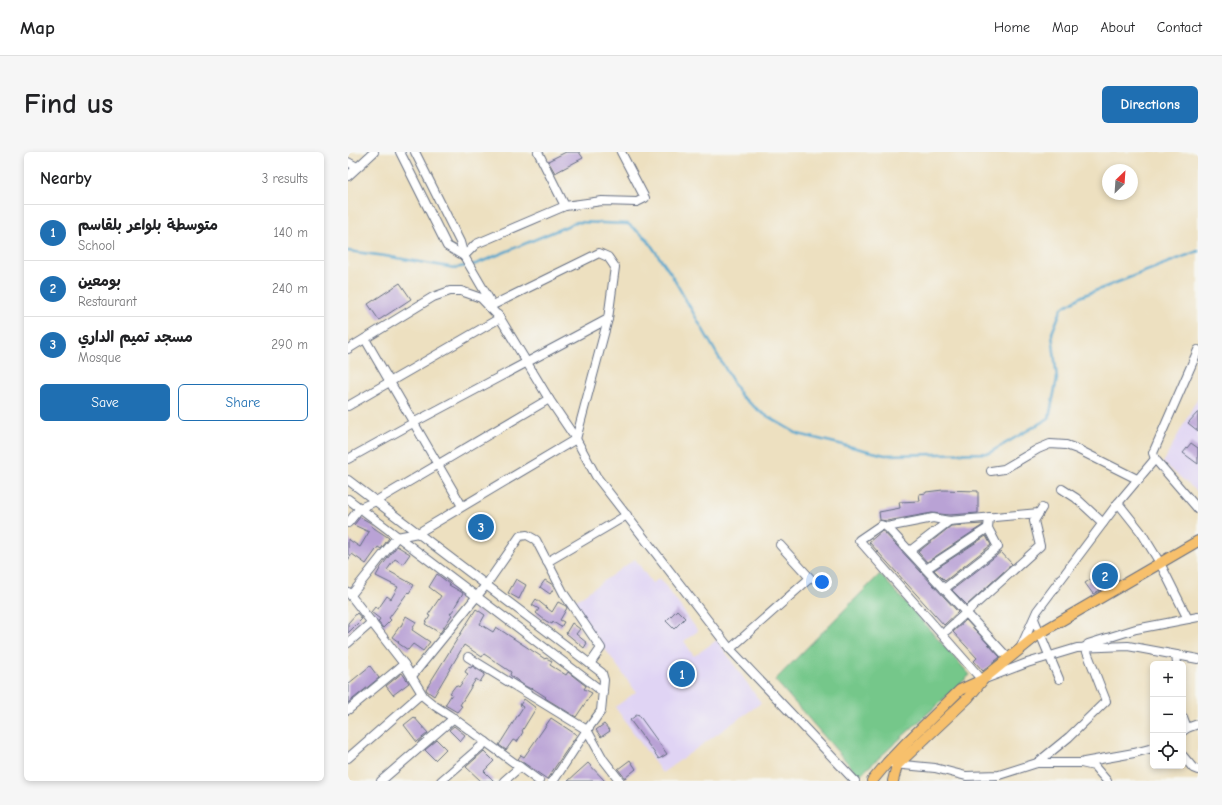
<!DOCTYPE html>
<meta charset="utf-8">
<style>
:root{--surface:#fff;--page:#f6f6f6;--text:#202124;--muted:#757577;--line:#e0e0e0;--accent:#1f6fb2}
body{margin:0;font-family:"Comic Neue","Playpen Sans Arabic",sans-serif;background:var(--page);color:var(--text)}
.controls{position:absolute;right:12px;bottom:12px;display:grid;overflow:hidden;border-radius:6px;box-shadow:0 2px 6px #0003}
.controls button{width:36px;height:36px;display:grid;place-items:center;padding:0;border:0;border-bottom:1px solid var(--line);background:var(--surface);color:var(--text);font:20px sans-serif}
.compass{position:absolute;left:754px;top:12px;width:36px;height:36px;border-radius:50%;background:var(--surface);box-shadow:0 2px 6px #0003;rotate:25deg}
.you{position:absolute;left:474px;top:430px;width:14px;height:14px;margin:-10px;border:3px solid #fff;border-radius:50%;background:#1a73e8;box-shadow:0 0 0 6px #1a73e833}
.badge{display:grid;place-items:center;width:26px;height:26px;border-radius:50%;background:var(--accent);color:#fff;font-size:13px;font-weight:700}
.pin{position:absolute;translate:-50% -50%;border:2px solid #fff;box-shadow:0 1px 4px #0006}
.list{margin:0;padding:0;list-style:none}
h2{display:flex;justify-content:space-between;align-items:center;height:52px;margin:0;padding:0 16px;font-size:17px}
h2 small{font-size:13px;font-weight:400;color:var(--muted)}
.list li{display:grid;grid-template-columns:26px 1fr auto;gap:12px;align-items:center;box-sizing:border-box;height:56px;padding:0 16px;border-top:1px solid var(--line)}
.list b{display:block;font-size:15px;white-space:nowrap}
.list p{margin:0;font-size:13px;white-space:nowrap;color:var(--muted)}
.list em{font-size:13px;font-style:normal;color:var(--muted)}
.actions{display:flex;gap:8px;padding:12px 16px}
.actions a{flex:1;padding:9px 0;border:1px solid var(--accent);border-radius:6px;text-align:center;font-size:14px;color:var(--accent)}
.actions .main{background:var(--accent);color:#fff}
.icon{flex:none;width:22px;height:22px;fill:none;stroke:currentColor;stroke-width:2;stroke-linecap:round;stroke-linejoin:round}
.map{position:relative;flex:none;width:850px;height:629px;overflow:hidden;border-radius:6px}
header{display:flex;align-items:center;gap:24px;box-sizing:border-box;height:56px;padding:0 20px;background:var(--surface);border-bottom:1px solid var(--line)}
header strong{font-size:19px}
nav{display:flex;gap:22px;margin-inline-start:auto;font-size:14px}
.intro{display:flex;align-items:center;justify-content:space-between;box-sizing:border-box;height:96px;padding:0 24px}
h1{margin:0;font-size:28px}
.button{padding:10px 18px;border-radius:6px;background:var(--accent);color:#fff;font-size:14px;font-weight:700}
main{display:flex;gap:24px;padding:0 24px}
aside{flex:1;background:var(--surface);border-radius:6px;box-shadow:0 2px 6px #0003}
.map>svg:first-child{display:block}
.built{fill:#e0d4f4}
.green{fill:#75c78a;stroke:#487b74}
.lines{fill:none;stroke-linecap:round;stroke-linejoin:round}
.stream{stroke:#50a3cc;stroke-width:2.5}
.building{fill:#b9a2d5}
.minor-casing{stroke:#646d80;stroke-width:10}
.major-casing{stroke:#646d80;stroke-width:12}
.minor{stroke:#fff;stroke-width:8}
.major{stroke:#f7c06c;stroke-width:10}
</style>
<header>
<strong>Map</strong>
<nav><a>Home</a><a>Map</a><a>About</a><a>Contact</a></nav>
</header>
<div class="intro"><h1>Find us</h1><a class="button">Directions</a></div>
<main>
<aside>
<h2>Nearby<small>3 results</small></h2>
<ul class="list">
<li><span class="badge">1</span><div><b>متوسطة بلواعر بلقاسم</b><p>School</p></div><em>140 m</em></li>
<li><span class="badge">2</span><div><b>بومعين</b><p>Restaurant</p></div><em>240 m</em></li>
<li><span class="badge">3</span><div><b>مسجد تميم الداري</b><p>Mosque</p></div><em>290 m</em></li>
</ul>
<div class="actions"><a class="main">Save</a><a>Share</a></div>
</aside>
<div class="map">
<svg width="850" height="629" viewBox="0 0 850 629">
<rect width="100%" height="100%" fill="#f6f6f2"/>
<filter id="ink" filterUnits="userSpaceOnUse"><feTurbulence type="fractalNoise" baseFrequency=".025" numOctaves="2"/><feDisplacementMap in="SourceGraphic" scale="8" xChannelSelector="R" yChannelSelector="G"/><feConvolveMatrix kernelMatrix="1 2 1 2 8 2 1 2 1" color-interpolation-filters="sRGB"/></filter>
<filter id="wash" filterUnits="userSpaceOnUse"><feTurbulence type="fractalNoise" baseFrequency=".012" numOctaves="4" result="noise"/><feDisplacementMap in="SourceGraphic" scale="16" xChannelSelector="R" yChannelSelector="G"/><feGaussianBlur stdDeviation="0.9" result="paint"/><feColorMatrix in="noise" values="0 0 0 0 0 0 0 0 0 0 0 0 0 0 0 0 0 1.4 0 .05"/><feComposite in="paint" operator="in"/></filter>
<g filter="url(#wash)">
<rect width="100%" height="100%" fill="#ede0c0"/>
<!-- built -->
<g class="built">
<path d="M850,245V340L815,311Z"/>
<path d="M287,407L304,431L312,426L350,479L336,489L346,504L369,488L413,551L314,621L267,555L288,540L224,451Z"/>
</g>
<!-- green -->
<path class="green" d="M532,422L622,523L511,624L427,528Z"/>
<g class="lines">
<!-- stream -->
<path class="stream" d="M0,99L37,104L107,116L128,112L229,70L280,72L298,86L323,122L393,244L414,261L450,282L537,303L641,301L701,266L709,227L704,181L714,156L734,144L850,99"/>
</g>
<g id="blocks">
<!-- building -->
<g class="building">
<path d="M218,0H231L235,6L207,21L200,9Z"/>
<path d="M52,131L63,147L31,168L20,152Z"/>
<path d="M850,260V279L840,271Z"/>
<path d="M843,291L850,296V312L835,301Z"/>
<path d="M595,338L630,339V361L601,363L584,361L539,369L532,368L531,360L552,356L551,350L572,349L571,342L578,341V340Z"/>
<path d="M12,365L21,370L24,372L23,374L41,386L33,397L30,395L18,412L4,402L0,408V387L12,395L21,380L6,373Z"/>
<path d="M635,372V373L579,410L570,400L603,374Z"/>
<path d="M534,379L536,380L610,460L596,473L521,390Z"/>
<path d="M638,384L643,393L597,429L586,418Z"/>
<path d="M49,394L62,402L55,412L47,407L39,418L66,433L61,441L60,440L41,466L43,468L35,476L30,470L32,467L23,460L27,455L30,457L39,444L43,447L50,435L28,424L33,415Z"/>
<path d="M653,400L664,412L619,453L604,438Z"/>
<path d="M760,413L770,428L745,442L737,431L755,419L754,417Z"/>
<path d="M89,422L102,432L101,433L115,441L106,456H107L102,462L104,463L92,481L77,472L82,464L80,463L93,444L81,435Z"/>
<path d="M168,427L178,433L171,447L160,441Z"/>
<path d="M197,428L205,433L206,436L202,442L192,435Z"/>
<path d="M188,447L204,460L210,450L218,454L219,456L212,468L216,470L213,475L205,470L204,472L198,469L188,461L191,457L184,453Z"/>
<path d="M128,457L137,463L132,472L145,480L148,475L197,507L198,506L204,509L202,513L218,523L220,520L238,534L236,537L244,541L228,565L197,546L198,545L184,536L183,537L177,534L162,523L163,520L136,502L134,505L116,493L86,544L79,539L78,537Z"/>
<path d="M329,458L337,466L326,477L318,469Z"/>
<path d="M9,461L14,467L0,481V471Z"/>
<path d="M58,464L68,470L64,478L82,490L75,499L65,492L60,498L50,491L51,490L44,485L52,474H53Z"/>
<path d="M618,468L652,505L635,519L626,509L629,506L605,480Z"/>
<path d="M224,471L232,477L228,482L239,491L236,496L218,481Z"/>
<path d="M22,514L31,526L0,551V532Z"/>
<path d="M124,514L137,522L132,530L128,527L112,553L114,554L109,560L97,553L104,542L102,541L108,533L111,535L120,522L117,520L120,515L123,516Z"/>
<path d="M54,521L61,531L45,543L38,534Z"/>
<path d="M176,547L188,556L174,579L175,580L169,590L165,588L158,598L151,593L175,555L172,553Z"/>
<path d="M290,562L319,602L311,607L282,568Z"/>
<path d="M66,565L80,581L69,590L56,573Z"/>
<path d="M203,566L229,583L199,627L170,607L173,603L176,605Z"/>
<path d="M256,572L262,579L253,585L248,578Z"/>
<path d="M106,574L117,583L112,589L101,578Z"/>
<path d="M89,588L98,597L87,608L77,598Z"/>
<path d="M136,599L146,609L136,619L146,629H133L118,615Z"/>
<path d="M282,608L288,617L277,626L270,617Z"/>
<path d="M240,611L257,629H220Z"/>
</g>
</g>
</g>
<g filter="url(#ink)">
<use href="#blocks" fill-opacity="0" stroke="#646d80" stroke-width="1"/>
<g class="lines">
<!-- minor casing -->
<g class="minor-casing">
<g id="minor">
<path d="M52,0L99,94L116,104"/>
<path d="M67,0L112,90L116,104L144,152"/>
<path d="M190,0L217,54"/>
<path d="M0,10L9,15"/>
<path d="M0,24L26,0"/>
<path d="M116,104L128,92L217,54L254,49L289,50L297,46L273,0"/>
<path d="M17,187L114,354"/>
<path d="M0,197L85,145L102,139H113L133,146L152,166L201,247L228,287L248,324L382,497L507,629"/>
<path d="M0,254L152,166L150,163"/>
<path d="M0,307L65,271L260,167"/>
<path d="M807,307L805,301L850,198"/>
<path d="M643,319L656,317L690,297L702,292L718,293L729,297L791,328"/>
<path d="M0,328L254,521L256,528L253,559L239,578L206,628L204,629"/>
<path d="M714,337L728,346L755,371"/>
<path d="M0,347L255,540"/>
<path d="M770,351L807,307L850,357"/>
<path d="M691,361L601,369L585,366L539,375L533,373L511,388L634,528L679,511L729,496L780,494L850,507"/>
<path d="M0,371L12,356L28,349L201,247"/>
<path d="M539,375L660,506"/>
<path d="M562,399L601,369"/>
<path d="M199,410L279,363"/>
<path d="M578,417L640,376"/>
<path d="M596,437L650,395L640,376L641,365"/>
<path d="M0,440L56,512L76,545L87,554L101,563L191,629"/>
<path d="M3,443L49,385L70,381L228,287L260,167L267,115L260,105L251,101L141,155"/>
<path d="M686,467L711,527"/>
<path d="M840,467L850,465"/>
<path d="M599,478L692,394L686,369L694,356"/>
<path d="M0,491L24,470"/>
<path d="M382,497L462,426L432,393"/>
<path d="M672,497L689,459L770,351L793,380L812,411L840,467L788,477L740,492"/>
<path d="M828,503L829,512"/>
<path d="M120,505L239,578L255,607L272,629"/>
<path d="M64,524L138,433L172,384L179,383L188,388L216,442L253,496L242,512"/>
<path d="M0,558L56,512"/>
<path d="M835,565L839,576"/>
<path d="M835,579L839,576L850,572"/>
<path d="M835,604L845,616L850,618"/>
<path d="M0,606L73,542"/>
<path d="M736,610L786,601L805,596"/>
<path d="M689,611L721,585L758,549L737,495"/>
<path d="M545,612L587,616L618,624L651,623L689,611H733L746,614L759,629"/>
<path d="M33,629L106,566"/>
<path d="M93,629L138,590"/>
<path d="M156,629L172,615"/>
</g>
</g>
<!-- major casing -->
<g class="major-casing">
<g id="major">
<path d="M524,629L539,611L560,589L612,538L634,528L692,481L850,389"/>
<path d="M545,629L549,613L620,546L634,529"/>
</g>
</g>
<!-- minor -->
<use href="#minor" class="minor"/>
<!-- major -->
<use href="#major" class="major"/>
</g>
</g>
</svg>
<div class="controls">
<button>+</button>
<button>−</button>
<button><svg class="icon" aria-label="locate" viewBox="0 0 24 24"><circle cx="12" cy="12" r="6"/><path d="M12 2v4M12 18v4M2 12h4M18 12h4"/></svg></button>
</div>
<svg class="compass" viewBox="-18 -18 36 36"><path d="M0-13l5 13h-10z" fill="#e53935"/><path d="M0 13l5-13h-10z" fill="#757577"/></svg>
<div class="you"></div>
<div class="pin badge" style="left:334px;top:522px">1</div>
<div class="pin badge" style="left:757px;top:424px">2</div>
<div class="pin badge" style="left:133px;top:375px">3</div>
</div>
</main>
